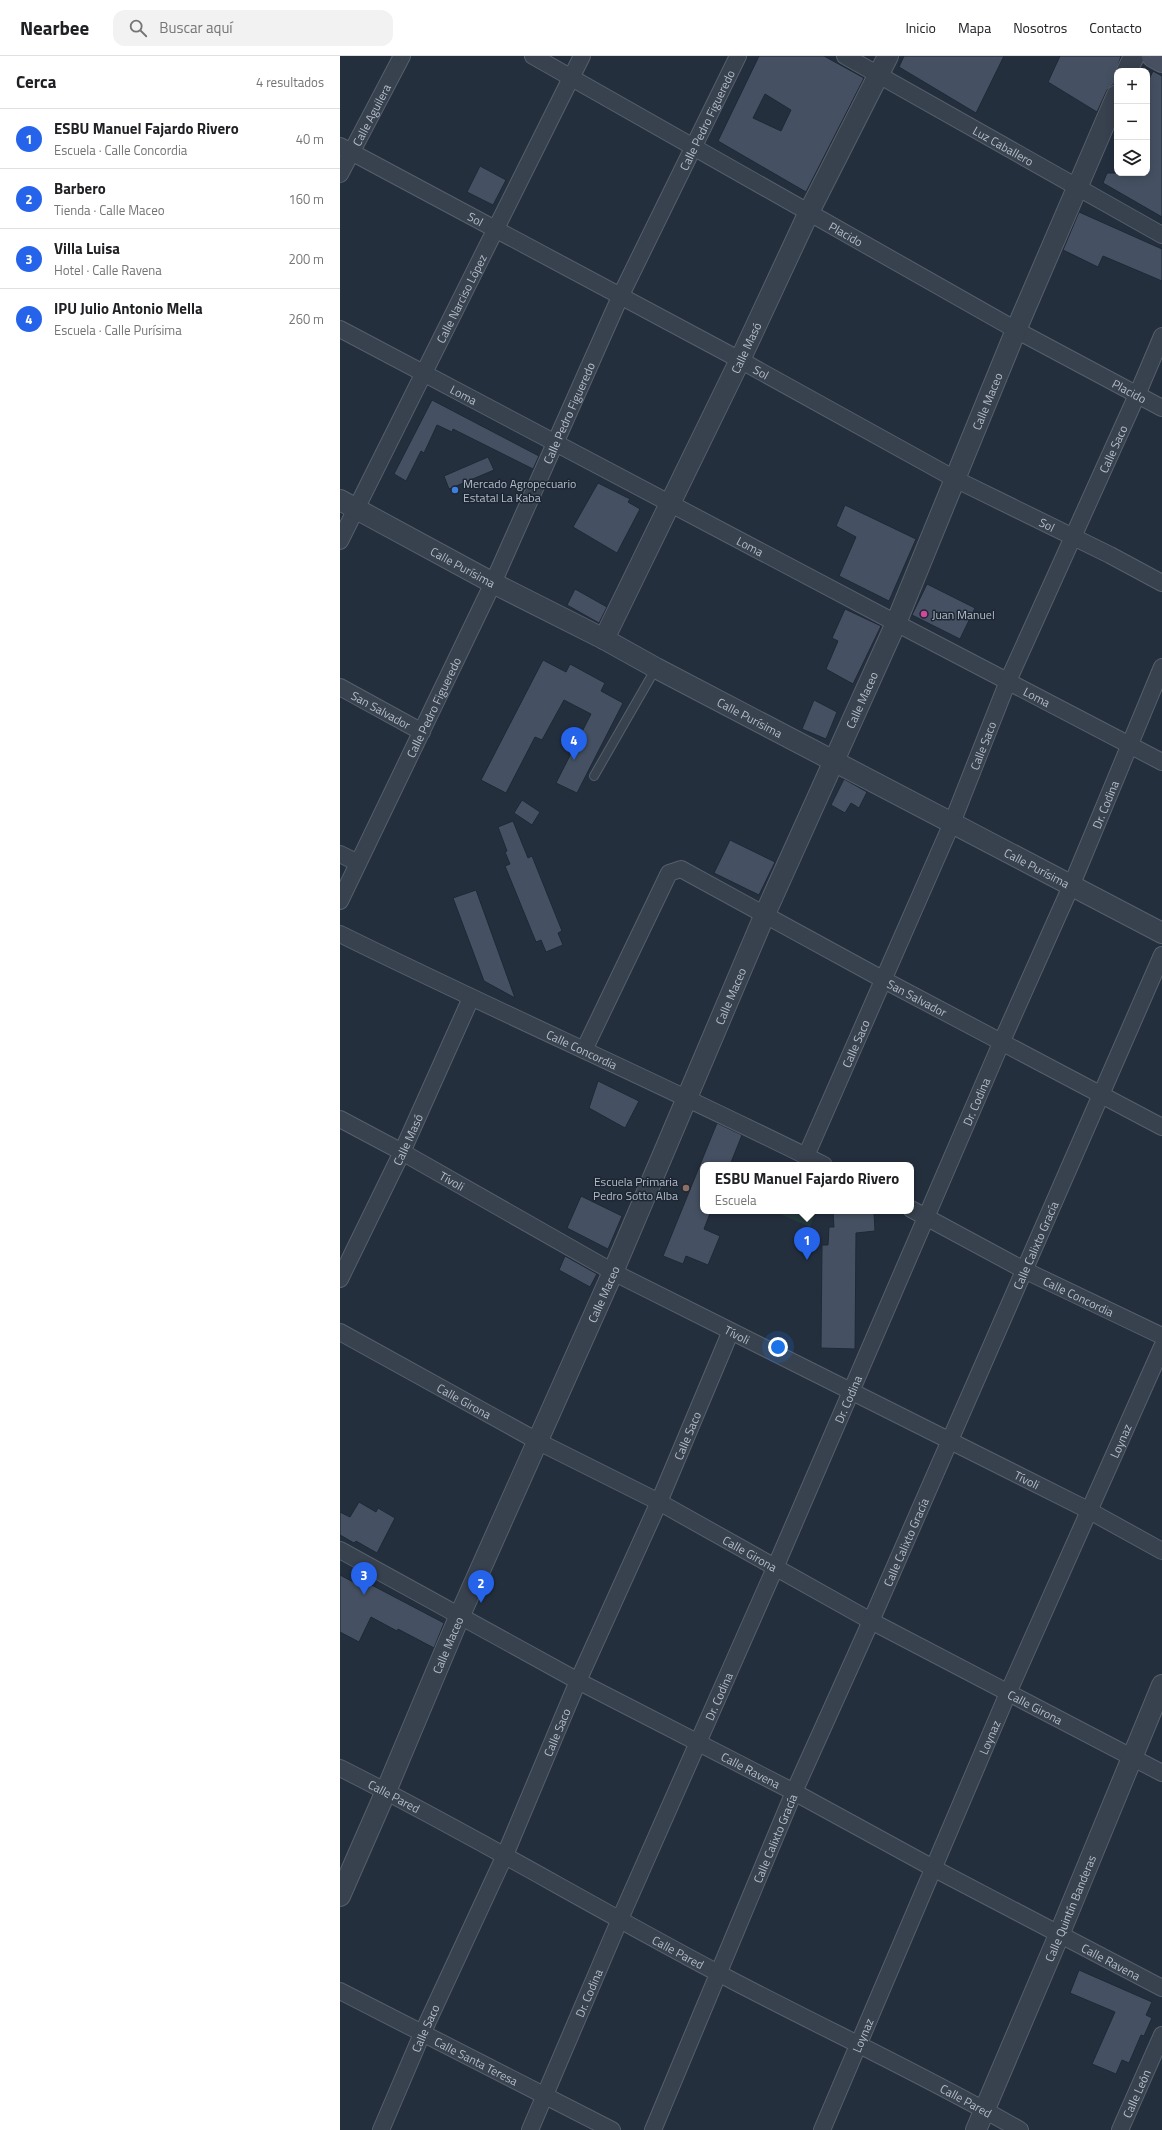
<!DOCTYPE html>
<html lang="es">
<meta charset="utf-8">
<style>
:root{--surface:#fff;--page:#f2f2f2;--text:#202124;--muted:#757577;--line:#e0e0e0;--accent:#2563eb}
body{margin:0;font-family:"Titillium Web",sans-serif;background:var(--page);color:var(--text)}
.controls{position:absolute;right:12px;top:12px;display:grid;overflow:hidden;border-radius:8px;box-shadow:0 2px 10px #0003}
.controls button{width:36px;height:36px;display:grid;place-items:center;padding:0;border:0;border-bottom:1px solid var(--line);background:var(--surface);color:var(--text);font:20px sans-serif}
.you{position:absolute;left:438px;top:1291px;width:14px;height:14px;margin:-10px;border:3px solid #fff;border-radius:50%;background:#1a73e8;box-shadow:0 0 0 6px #1a73e833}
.badge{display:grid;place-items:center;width:26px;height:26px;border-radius:50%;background:var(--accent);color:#fff;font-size:13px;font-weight:700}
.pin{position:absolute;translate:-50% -33px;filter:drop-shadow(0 1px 2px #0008)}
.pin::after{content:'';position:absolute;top:21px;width:14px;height:12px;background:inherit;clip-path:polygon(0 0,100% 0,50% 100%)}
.popup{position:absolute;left:360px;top:1106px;width:214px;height:52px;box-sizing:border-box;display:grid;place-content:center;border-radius:8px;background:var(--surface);filter:drop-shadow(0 1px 3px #0005);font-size:13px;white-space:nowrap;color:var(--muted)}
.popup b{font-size:15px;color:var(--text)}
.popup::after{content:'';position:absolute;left:50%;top:100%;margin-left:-8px;border:8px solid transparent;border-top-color:var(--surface)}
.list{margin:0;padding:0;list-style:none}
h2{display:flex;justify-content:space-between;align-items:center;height:52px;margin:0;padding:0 16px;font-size:17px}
h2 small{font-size:13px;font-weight:400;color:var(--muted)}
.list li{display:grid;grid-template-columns:26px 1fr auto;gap:12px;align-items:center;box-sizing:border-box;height:60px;padding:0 16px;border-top:1px solid var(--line)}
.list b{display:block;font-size:15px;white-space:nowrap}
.list p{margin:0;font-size:13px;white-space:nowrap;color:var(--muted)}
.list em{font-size:13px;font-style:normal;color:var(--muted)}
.icon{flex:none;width:22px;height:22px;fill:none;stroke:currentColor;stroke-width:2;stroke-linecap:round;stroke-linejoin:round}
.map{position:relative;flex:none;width:822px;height:2074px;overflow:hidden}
header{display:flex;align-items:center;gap:24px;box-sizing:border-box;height:56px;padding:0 20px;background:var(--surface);border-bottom:1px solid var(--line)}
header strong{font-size:19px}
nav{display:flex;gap:22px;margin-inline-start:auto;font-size:14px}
.search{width:280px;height:36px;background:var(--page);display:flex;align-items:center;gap:10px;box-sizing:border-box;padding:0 14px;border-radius:12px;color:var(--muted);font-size:15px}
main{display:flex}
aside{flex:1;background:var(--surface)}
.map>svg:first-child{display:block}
.green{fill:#263c3f}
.building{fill:#455162;stroke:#1f2835;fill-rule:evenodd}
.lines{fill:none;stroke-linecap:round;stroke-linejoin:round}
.service-casing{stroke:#565f6c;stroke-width:10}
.minor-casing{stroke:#565f6c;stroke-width:18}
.tertiary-casing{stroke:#565f6c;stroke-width:22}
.secondary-casing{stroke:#565f6c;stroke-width:24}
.service{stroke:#38414e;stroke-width:8}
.minor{stroke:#38414e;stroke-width:16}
.tertiary{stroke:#38414e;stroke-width:20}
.secondary{stroke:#465061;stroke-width:22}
.shop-dot{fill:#3f7fe0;stroke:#1d2633;stroke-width:1.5}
.hotel-dot{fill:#d1479c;stroke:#1d2633;stroke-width:1.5}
.education-dot{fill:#8d6e63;stroke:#1d2633;stroke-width:1.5}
.labels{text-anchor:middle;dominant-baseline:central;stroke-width:3;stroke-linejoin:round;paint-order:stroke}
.street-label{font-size:12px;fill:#b4bcc9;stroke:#1d2633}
.poi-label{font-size:12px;fill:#b4bcc9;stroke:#1d2633;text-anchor:start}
</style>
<header>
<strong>Nearbee</strong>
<div class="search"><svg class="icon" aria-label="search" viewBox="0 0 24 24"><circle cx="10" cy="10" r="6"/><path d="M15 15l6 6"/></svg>Buscar aquí</div>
<nav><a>Inicio</a><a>Mapa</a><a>Nosotros</a><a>Contacto</a></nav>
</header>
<main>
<aside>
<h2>Cerca<small>4 resultados</small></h2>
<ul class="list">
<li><span class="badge">1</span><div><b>ESBU Manuel Fajardo Rivero</b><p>Escuela · Calle Concordia</p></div><em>40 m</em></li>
<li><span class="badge">2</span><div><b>Barbero</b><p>Tienda · Calle Maceo</p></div><em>160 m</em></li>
<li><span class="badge">3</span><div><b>Villa Luisa</b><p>Hotel · Calle Ravena</p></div><em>200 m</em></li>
<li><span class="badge">4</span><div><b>IPU Julio Antonio Mella</b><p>Escuela · Calle Purísima</p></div><em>260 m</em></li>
</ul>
</aside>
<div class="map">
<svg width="822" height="2074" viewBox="0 0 822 2074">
<rect width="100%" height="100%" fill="#242f3e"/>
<!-- green -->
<path class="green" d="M433,1155H476L470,1171Z"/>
<!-- building -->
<g class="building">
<path d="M419,0H484L524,22L466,136L378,85ZM425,38L451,54L441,75L413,62Z"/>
<path d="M564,0H664L636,57L559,11Z"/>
<path d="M720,0H781L776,16L777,25L767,34L757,56L708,26Z"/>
<path d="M813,15L822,20V161L763,127L767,117H807V27Z"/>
<path d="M140,110L166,124L153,149L127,136Z"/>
<path d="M739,156L822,193V225L763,200L758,211L723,194Z"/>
<path d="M92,344L199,400L193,413L113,373L112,376L97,369L84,397L81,395L66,425L54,418Z"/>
<path d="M148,401L154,414L109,433L104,420Z"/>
<path d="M258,427L290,443L288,446L300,453L277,497L233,471Z"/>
<path d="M505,449L576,483L549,545L499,520L516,481L496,470Z"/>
<path d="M587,528L635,552L620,583L572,559Z"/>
<path d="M235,533L267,551L259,567L227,549Z"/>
<path d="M505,553L541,570L513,628L486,613L498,585L492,582Z"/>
<path d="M203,604L226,616L230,608L265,627L261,635L283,647L237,737L216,727L251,658L224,644L202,684L195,681L166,737L141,724Z"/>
<path d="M474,644L497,656L486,683L462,673Z"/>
<path d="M504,723L527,736L519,752L511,747L505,757L491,749Z"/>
<path d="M182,744L200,756L192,769L174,757Z"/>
<path d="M173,765L188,802L192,800L222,875L218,877L223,889L206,896L201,884L196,886L165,810L170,808L165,796L167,795L158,771Z"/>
<path d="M390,784L435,806L419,839L374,817Z"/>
<path d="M136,834L175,942L144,925L113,842Z"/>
<path d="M258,1025L299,1045L285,1072L249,1052Z"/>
<path d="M377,1067L402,1079L390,1109H363V1155H371L364,1173L380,1180L368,1209L346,1200L343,1208L323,1200Z"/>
<path d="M241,1140L282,1160L268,1193L227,1172Z"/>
<path d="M493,1155H534L535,1175L516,1177L515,1293L481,1292L482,1189H488L489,1171H494Z"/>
<path d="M225,1200L257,1218L250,1231L219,1214Z"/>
<path d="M19,1446L36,1456L38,1452L55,1462L37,1497L16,1485L14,1487L0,1479V1456L10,1461Z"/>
<path d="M0,1519L21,1530L24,1525L104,1567L94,1592L58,1573L57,1575L31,1561L19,1586L0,1576Z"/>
<path d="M739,1914L812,1946L806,1959L812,1962L804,1980L801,1979L789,2007L782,2004L776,2018L752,2008L775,1956L730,1937Z"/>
</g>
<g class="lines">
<!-- service casing -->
<g class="service-casing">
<path id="service" d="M254,720L316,612"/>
</g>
<!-- minor casing -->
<g class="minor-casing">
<g id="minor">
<path id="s1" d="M193,0L676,274L822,352"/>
<path id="s2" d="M505,0L822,179"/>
<path id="s3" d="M0,90L400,304L615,423L770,499L822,527"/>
<path id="s4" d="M0,118L62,0"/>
<path id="s5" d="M0,273L556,567L822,706"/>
<path id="s6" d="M0,485L242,0"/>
<path id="s7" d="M0,631L82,676"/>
<path d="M0,798L18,807"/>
<path id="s8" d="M0,845L153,527L280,241L398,0"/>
<path id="s9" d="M0,878C160,957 324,1029 484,1109"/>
<path id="s10" d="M244,994L329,817L341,813L544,924L822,1071"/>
<path id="s11" d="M0,1063L62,1096L273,1216L748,1454L822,1495"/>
<path id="s12" d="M466,1100L612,767L668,625L797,339L822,280"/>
<path id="s13" d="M571,1153L684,1214L822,1280"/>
<path id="s14" d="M0,1223L62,1096L131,942"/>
<path id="s15" d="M0,1276L199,1386L319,1446L531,1565L822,1717"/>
<path id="s16" d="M0,1494L238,1625L454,1736L593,1812L822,1932"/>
<path id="s17" d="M0,1712C128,1776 251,1850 378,1917C478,1970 581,2017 680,2074"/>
<path id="s18" d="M0,1935L272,2074"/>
<path id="s19" d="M41,2074L82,1978L165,1799L238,1625L319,1446L390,1277"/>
<path id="s20" d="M190,2074L280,1863L435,1512L662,985L732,828L822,611"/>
<path id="s21" d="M313,2074L454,1736L531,1565L822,899"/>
<path id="s22" d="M482,2074L668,1637L822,1291"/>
<path id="s23" d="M780,2074L822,1979"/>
</g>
</g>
<!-- tertiary casing -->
<g class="tertiary-casing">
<g id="tertiary">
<path d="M787,15L794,0"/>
<path id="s24" d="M0,444L153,527L264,583L316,612L822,877"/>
<path id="s25" d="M264,583L400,304L469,156L548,0"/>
<path id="s26" d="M0,1840L46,1735L120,1559L273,1216L425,858L556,567L676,274L777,39"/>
<path id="s27" d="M636,2074L719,1879L822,1629"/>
</g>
</g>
<!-- secondary casing -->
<g class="secondary-casing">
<path id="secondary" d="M813,0L822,5"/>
</g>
<!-- service -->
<use href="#service" class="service"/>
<!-- minor -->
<use href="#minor" class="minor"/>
<!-- tertiary -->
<use href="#tertiary" class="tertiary"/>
<!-- secondary -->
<use href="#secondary" class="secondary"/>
</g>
<!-- markers -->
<circle class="shop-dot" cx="115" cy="434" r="4"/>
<circle class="hotel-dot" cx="584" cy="558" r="4"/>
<circle class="education-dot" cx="346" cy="1132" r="4"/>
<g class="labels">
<!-- street labels -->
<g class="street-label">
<text stroke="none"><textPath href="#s4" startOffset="67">Calle Aguilera</textPath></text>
<text stroke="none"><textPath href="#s8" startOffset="863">Calle Pedro Figueredo</textPath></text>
<text stroke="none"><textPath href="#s2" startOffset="182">Luz Caballero</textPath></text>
<text stroke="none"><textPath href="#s3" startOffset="154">Sol</textPath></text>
<text stroke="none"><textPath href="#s1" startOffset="360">Placido</textPath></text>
<text stroke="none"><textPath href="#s6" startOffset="271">Calle Narciso López</textPath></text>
<text stroke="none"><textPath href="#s25" startOffset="324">Calle Masó</textPath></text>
<text stroke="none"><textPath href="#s3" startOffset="478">Sol</textPath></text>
<text stroke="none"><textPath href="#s1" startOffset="684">Placido</textPath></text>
<text stroke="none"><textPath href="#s5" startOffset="140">Loma</textPath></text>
<text stroke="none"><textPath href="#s26" startOffset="1629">Calle Maceo</textPath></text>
<text stroke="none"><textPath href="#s8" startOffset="539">Calle Pedro Figueredo</textPath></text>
<text stroke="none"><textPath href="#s12" startOffset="771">Calle Saco</textPath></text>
<text stroke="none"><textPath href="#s3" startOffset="802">Sol</textPath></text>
<text stroke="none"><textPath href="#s5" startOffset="464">Loma</textPath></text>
<text stroke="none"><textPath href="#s24" startOffset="140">Calle Purísima</textPath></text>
<text stroke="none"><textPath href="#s5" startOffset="788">Loma</textPath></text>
<text stroke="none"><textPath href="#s26" startOffset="1305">Calle Maceo</textPath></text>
<text stroke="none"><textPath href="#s8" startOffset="215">Calle Pedro Figueredo</textPath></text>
<text stroke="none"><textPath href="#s7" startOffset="47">San Salvador</textPath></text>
<text stroke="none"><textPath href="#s24" startOffset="464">Calle Purísima</textPath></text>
<text stroke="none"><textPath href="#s12" startOffset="447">Calle Saco</textPath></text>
<text stroke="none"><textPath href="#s20" startOffset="1445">Dr. Codina</textPath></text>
<text stroke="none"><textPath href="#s24" startOffset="788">Calle Purísima</textPath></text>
<text stroke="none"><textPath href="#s26" startOffset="981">Calle Maceo</textPath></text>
<text stroke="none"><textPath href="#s10" startOffset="478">San Salvador</textPath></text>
<text stroke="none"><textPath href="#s12" startOffset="123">Calle Saco</textPath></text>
<text stroke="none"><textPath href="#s9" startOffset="268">Calle Concordia</textPath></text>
<text stroke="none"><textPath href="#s20" startOffset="1121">Dr. Codina</textPath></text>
<text stroke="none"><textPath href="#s14" startOffset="155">Calle Masó</textPath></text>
<text stroke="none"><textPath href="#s11" startOffset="128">Tívoli</textPath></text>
<text stroke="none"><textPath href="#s21" startOffset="964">Calle Calixto Gracía</textPath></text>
<text stroke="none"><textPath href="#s26" startOffset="657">Calle Maceo</textPath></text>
<text stroke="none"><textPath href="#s13" startOffset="189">Calle Concordia</textPath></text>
<text stroke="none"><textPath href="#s11" startOffset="452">Tívoli</textPath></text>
<text stroke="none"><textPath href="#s20" startOffset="797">Dr. Codina</textPath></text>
<text stroke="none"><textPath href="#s15" startOffset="142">Calle Girona</textPath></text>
<text stroke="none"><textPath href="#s19" startOffset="759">Calle Saco</textPath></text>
<text stroke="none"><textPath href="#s22" startOffset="751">Loynaz</textPath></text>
<text stroke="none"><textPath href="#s11" startOffset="776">Tívoli</textPath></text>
<text stroke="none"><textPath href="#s21" startOffset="640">Calle Calixto Gracía</textPath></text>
<text stroke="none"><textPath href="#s15" startOffset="466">Calle Girona</textPath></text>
<text stroke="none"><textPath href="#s26" startOffset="273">Calle Maceo</textPath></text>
<text stroke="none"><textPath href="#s20" startOffset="473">Dr. Codina</textPath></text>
<text stroke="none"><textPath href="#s15" startOffset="790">Calle Girona</textPath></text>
<text stroke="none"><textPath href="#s19" startOffset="435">Calle Saco</textPath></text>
<text stroke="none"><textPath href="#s22" startOffset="427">Loynaz</textPath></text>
<text stroke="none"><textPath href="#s16" startOffset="466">Calle Ravena</textPath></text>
<text stroke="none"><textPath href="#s17" startOffset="61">Calle Pared</textPath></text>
<text stroke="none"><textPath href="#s21" startOffset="316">Calle Calixto Gracía</textPath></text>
<text stroke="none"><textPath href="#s27" startOffset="241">Calle Quintín Banderas</textPath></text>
<text stroke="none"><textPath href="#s17" startOffset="385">Calle Pared</textPath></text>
<text stroke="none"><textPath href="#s16" startOffset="874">Calle Ravena</textPath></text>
<text stroke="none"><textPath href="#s20" startOffset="149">Dr. Codina</textPath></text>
<text stroke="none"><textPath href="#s19" startOffset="111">Calle Saco</textPath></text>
<text stroke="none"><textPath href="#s22" startOffset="103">Loynaz</textPath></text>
<text stroke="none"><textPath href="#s18" startOffset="153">Calle Santa Teresa</textPath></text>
<text stroke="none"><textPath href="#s23" startOffset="40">Calle León</textPath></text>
<text stroke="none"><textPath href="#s17" startOffset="709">Calle Pared</textPath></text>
</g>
<!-- poi labels -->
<g class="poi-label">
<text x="123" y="427">Mercado Agropecuario<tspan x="123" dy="14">Estatal La Kaba</tspan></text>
<text x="592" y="558">Juan Manuel</text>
<text x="338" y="1125" text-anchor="end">Escuela Primaria<tspan x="338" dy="14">Pedro Sotto Alba</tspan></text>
</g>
</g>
</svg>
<div class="controls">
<button>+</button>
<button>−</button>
<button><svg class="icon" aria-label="layers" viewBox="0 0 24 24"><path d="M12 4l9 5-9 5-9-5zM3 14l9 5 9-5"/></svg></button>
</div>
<div class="you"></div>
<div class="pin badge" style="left:467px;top:1204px">1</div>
<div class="popup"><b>ESBU Manuel Fajardo Rivero</b>Escuela</div>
<div class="pin badge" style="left:141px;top:1547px">2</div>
<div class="pin badge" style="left:24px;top:1539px">3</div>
<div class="pin badge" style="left:234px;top:704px">4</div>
</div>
</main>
